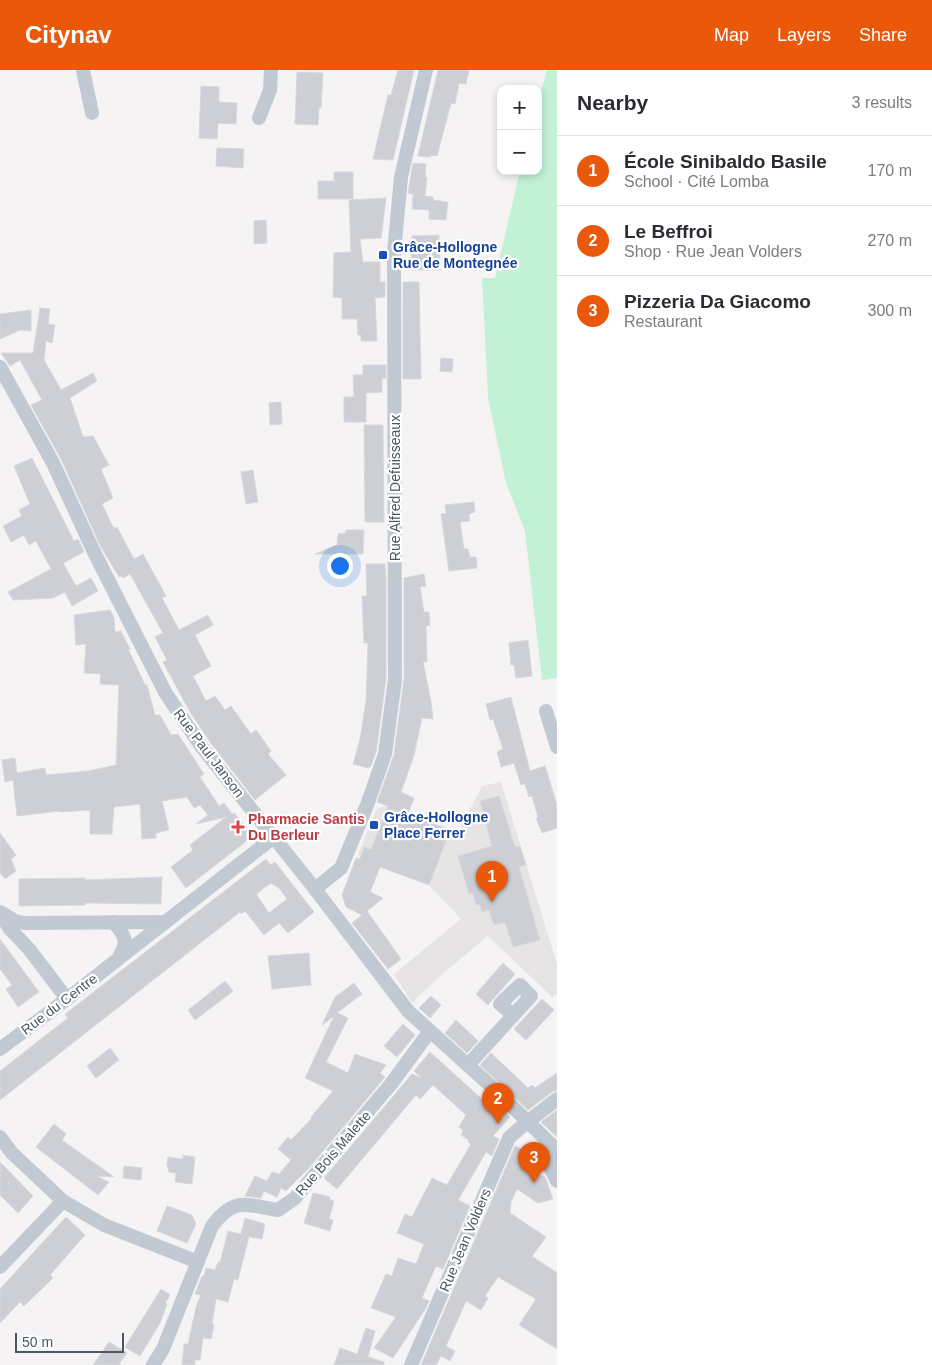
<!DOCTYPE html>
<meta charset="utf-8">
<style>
:root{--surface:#fff;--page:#f2f2f3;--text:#2b2b33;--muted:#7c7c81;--line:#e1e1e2;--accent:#ea580c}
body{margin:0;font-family:Helvetica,sans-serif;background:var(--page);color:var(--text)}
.controls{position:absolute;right:15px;top:15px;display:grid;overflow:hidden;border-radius:10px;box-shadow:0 2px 8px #0003}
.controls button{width:45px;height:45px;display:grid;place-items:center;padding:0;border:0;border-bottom:1px solid var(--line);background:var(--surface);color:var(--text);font:25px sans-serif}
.scale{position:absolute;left:15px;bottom:12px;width:109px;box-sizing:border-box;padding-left:5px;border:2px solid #4a5661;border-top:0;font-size:14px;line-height:18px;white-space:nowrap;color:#4a5661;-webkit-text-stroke:4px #fff;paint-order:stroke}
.you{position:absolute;left:339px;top:495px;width:18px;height:18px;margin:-12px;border:4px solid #fff;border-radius:50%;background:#1a73e8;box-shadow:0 0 0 8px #1a73e833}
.badge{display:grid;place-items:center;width:32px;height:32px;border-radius:50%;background:var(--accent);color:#fff;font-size:16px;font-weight:700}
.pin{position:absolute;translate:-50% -41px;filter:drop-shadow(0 1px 2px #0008)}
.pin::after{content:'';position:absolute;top:26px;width:18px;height:15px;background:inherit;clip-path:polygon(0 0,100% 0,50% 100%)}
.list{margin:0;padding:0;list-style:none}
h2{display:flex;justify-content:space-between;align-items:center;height:65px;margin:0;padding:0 20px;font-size:21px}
h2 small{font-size:16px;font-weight:400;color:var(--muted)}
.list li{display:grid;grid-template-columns:32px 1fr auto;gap:15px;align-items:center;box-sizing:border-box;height:70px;padding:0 20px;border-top:1px solid var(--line)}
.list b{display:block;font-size:19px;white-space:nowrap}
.list p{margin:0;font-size:16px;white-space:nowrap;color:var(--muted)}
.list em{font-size:16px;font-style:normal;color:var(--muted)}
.map{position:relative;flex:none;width:557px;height:1295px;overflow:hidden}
header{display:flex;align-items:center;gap:30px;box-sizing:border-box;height:70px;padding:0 25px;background:var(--accent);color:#fff}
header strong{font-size:24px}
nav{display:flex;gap:28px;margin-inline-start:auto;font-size:18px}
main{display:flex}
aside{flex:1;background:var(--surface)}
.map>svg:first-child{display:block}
.education{fill:#e6e4e5}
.green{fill:#c3f1d5}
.building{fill:#cdcfd5;stroke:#d7d9de;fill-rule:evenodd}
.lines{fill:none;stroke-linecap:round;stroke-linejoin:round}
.minor{stroke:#c1cad2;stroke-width:14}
.transit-dot{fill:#1a4fb4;stroke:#fff;stroke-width:2}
.health-dot{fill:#e0444e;stroke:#fff;stroke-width:2}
.labels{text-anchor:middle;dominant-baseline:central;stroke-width:4.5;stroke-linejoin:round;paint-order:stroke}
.transit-label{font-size:14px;font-weight:bold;fill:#164399;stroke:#fff;text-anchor:start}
.street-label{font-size:14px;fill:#4a5661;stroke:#fff}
.health-label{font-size:14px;font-weight:bold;fill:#be3a42;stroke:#fff;text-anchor:start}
</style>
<header>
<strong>Citynav</strong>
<nav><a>Map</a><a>Layers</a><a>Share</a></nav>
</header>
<main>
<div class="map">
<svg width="557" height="1295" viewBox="0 0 557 1295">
<rect width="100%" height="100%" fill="#f5f3f3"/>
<!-- education -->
<path class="education" d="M501,712L557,894V924L552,927L488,866L441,905L412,933L394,904L461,849L429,815L360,789L358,784L377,738L388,736L458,762L482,716Z"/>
<!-- green -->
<path class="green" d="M547,0H557V608L542,610L525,461L506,413L488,328L482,208H495L520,101H538V33Z"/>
<!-- building -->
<g class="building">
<path d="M398,0H414L393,90L373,89L388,25H391Z"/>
<path d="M438,0H469L466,14L459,13L455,34L451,33L437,86L430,85V87L418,86Z"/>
<path d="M297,2L323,3L321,38H319L318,55L295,54Z"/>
<path d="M201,16L219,17V32L237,33L236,54L218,53L217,69L199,68Z"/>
<path d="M217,78L244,79L243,98L216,96Z"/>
<path d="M413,93L426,94L425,107H427L425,126L433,127V130L448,132L446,150L429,149V140L412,139L413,124L408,123Z"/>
<path d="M334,102H353V129H318V111H334Z"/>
<path d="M386,128L381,168L360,169L363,192H380V212H385V227L375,228L377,271H361V265H358L357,249H342V228L333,227L334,183L351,182L349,130Z"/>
<path d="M266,150L267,173L254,174V151Z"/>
<path d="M439,165L440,200H411L412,166Z"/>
<path d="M403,212H419L421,309H403Z"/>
<path d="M40,238L50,239L48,254L55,255L52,273L46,271L44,290L61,320L93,303L97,311L70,328L83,367L93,366L109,395L101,399L113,428L102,434L114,459L117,457L134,489L143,484L166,526L162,528L179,560L208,545L213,555L195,565L211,596L193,606L206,631L215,626L225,640L231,636L251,664L256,660L271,681L268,684L286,705L255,730L210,672L190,642L163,592L167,590L155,567L163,563L130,504L123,508V506L119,507L100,475L61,389L31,335L42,330L20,290L10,296L1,283H33Z"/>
<path d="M31,240V261L20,260L0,269V244Z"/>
<path d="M441,288L453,289L452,302L440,301Z"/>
<path d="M363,295H386V308H382V322L366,323V352H344V327H354L353,305H363Z"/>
<path d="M281,332L282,354L270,355L269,333Z"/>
<path d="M364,355H383L384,452H365Z"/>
<path d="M32,388L74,471L78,469L84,482L63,493L76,516L91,508L98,521L72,536L65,522L53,528L13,530L8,522L51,499L36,471L29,475L24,465L11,472L3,456L22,446L19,440L30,434L14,396Z"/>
<path d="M253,400L258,432L246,434L241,402Z"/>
<path d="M474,432L475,442L469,444L470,451L460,452L464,479H468L470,487H476L477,498L449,501L441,444L446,443L445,435Z"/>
<path d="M346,460H364L363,484H315L337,475L338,464L346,463Z"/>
<path d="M366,494H385L386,510V609L376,682L371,696L368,698L353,694L360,669L366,631L368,573H364L362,526H367Z"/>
<path d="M424,504L426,516L420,517L424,542H429L430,555L426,556L427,592H423L431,631L433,649L422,648L414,685L401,722L414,728L408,744L450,760L429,815L380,797L370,822L383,828L367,841L401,889L388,899L352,853L362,845L346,837L342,825L356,788L360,789L364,777L371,780L388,736L377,732L395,682L394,683L404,610V508Z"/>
<path d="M110,540L114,547L115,562L121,561L130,579H128L145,615H147L155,645H160L171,665L178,664L204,704L200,707L219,736L224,733L232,744L234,743L251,763L249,769L186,818L171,797L193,780L190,775L226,747L196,754L208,745L200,735L194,738L187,727L162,731L169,760L156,763V768L142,769L140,734L114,737L112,764H90V740L60,742V741L17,746L13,710L5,712L2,690L15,688L17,703L45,698L46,705L88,701L116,695L119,615L100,614L101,604L84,603L86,574L76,575L74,545Z"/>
<path d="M528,570L532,606L516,608L514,595H511L509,573Z"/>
<path d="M511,627L530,701L545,696L557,735V758L542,763L536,748L538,747L532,726L529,727L525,714L521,715L514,693L501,697L497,682L503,679L493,649L490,650L486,634Z"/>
<path d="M499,726L515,777L520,776L526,795L519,797L540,870L513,877L505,852L494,855L489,840L482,842L479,834L476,835L473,823L469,824L458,786L492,776L480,731Z"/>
<path d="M0,763L16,785L11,789L16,801L5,809L0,803Z"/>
<path d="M266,789L271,795L275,792L314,842L288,863L279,853L264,865L245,841L242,844L240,842L0,1030V1001L68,948L65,944ZM271,813L279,818L287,829L269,843L256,824Z"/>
<path d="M162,807L161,834L85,833V835L19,836V809L85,808V810Z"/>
<path d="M0,869L39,922L18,937L6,919L12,915L0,899Z"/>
<path d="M309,883L311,915L272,919L268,886Z"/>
<path d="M503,893L515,904L488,935L476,924Z"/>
<path d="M225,911L233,921L195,950L188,940Z"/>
<path d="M354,913L362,924L337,943L348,948L326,992L348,1003L355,984L386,995L380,1003L385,1007L308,1099L286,1121L281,1118L277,1127L264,1121L261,1128L245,1126L255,1106L267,1111L272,1102L279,1104L291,1090L278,1079L288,1067L291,1070L312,1048L311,1047L333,1021L305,1008L334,946L322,955L335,927Z"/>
<path d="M431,926L441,935L430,948L419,938Z"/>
<path d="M542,929L554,940L526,970L514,959Z"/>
<path d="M456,950L478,971L467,983L445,963Z"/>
<path d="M403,954L415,965L397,987L384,976Z"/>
<path d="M110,978L119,990L96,1008L87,996Z"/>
<path d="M430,982L495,1041L500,1037L510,1047L493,1066L499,1069L492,1086L486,1082L458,1130L470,1136L443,1199L436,1196L422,1228L429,1231L426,1238L393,1288L374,1278L396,1247L371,1238L386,1204L392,1206L398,1188L416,1194L424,1174L397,1163L405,1144L412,1147L432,1108L447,1115L471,1074L468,1072L469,1070L461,1065L463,1060L459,1057L466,1045L433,1015L420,1029L416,1025L337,1119L324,1108L412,1004L422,1008L414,1001Z"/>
<path d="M491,983L528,1018L532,1015L535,1018L557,1003V1020L552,1022L528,1040L480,995Z"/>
<path d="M557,1040V1067L541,1052Z"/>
<path d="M54,1054L66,1064L62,1070L114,1107L96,1106L109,1112L98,1125L36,1077Z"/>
<path d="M515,1076L534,1085L528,1096L536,1103L545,1107L553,1129L538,1133L517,1119L511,1132L510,1143L546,1167L532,1186L557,1203V1279L519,1255L536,1229L498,1207L485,1226L488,1228L481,1240L466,1231L446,1276L455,1281L450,1291L441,1286L436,1295H421Z"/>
<path d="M183,1085L195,1087L192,1114L175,1112L176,1103L169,1102L167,1094L168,1087L183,1089Z"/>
<path d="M0,1092L33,1126L18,1143L0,1125Z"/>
<path d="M124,1096L142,1098L141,1110L123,1108Z"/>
<path d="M313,1123L330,1127L329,1129L334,1131L329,1149L333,1150L330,1161L304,1153Z"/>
<path d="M167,1136L192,1145L196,1154L187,1173L157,1161Z"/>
<path d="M66,1147L85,1165L50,1205L53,1208L24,1236L20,1232L0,1253V1219Z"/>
<path d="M245,1148L265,1154L262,1169L249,1167L238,1210L234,1209L228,1232L216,1229L212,1254L214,1255L211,1269L203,1268L200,1290H195V1295H182L184,1274H188L196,1237L201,1225L195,1224L202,1206H204L206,1198L215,1200L218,1192L220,1193L228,1161L241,1164Z"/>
<path d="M161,1219L170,1225L165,1233L167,1234L160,1253L140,1286L125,1277Z"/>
<path d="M366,1258L375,1261L368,1287L384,1292V1295H334L340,1278L357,1284Z"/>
<path d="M109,1272L127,1283L119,1294L121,1295H93Z"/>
</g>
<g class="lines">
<!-- minor -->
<g class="minor">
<path d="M83,0L92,43"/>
<path d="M259,48L270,20L271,0"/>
<path d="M0,297L53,393L94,482L165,622L201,676L315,819L408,941L492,1017L557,1080"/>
<path d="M546,641L557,677"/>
<path d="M315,819L341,798L367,735L385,684L395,610L394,183L401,107L426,0"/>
<path d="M0,842L15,851L24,853L165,852"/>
<path d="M1,845L10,859L29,879L67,929"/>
<path d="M113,852C125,865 129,871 119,887"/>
<path d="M0,979L67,929L274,767"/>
<path d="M468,995L531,926L520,915L500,934L513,945"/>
<path d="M0,1067L12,1083L63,1131L104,1155L198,1192"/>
<path d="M556,1079L551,1099L557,1111"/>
<path d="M0,1197L63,1131"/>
<path d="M153,1295L163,1279L212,1156C235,1126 245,1135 278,1140L295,1128L391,1014L430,961"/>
<path d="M411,1295L509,1068C524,1053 541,1042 557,1029"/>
</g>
</g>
<!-- markers -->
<g class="transit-dot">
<rect x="378" y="180" width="10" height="10" rx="2.5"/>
<rect x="369" y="750" width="10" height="10" rx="2.5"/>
</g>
<path class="health-dot" d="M235.5 749.5h5v5h5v5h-5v5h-5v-5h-5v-5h5z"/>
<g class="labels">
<!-- transit labels -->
<g class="transit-label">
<text x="393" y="177">Grâce-Hollogne<tspan x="393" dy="16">Rue de Montegnée</tspan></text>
<text x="384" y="747">Grâce-Hollogne<tspan x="384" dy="16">Place Ferrer</tspan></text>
</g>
<!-- street labels -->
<g class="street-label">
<text transform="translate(395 418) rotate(-90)">Rue Alfred Defuisseaux</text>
<text transform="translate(209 683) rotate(53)">Rue Paul Janson</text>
<text transform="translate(59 934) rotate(-37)">Rue du Centre</text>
<text transform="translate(333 1083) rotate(-49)">Rue Bois Malette</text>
<text transform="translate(465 1170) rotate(-67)">Rue Jean Volders</text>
</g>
<!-- health labels -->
<g class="health-label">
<text x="248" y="749">Pharmacie Santis<tspan x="248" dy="16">Du Berleur</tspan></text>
</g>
</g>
</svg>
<div class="controls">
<button>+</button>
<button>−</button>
</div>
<div class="scale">50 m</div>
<div class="you"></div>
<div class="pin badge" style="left:492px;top:832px">1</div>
<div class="pin badge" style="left:498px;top:1054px">2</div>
<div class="pin badge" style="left:534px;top:1113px">3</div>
</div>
<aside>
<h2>Nearby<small>3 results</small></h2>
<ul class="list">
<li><span class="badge">1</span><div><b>École Sinibaldo Basile</b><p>School · Cité Lomba</p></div><em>170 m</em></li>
<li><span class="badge">2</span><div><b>Le Beffroi</b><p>Shop · Rue Jean Volders</p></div><em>270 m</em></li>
<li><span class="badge">3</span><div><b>Pizzeria Da Giacomo</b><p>Restaurant</p></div><em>300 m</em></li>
</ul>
</aside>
</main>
